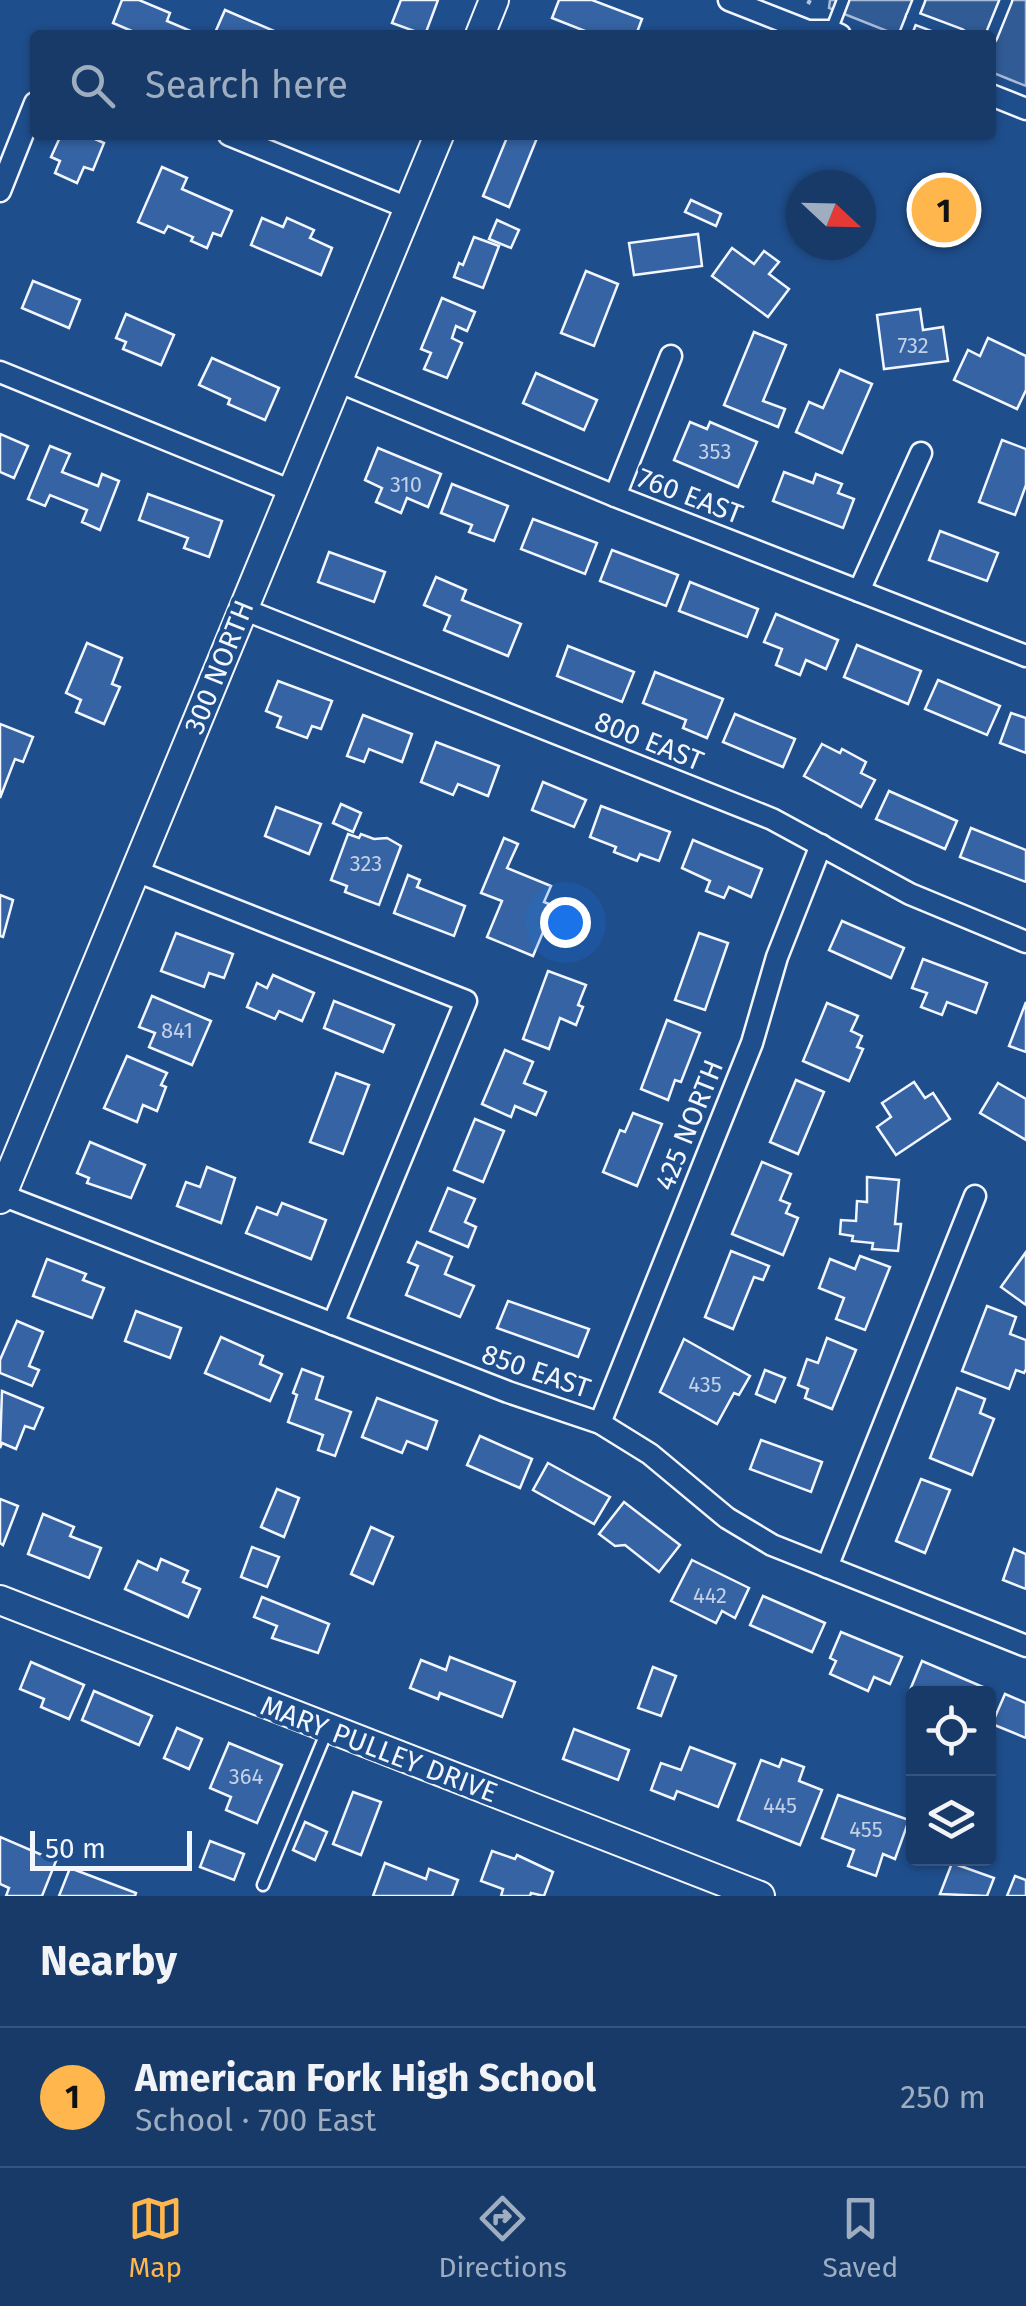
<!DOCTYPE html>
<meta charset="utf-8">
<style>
:root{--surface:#173a69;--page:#244571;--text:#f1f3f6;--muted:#9eadc0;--line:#36547d;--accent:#ffb74d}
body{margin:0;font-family:"Fira Sans",sans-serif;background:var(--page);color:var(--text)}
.controls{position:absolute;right:30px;bottom:30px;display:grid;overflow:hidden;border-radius:10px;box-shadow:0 2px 8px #0004}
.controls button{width:90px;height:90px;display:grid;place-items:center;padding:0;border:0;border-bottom:2px solid var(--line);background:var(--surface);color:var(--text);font:50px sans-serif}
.compass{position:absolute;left:786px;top:170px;width:90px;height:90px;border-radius:50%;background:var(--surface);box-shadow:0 2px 8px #0004;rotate:112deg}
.scale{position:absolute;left:30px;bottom:25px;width:162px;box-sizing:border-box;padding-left:10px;border:5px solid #f2f6ff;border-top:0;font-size:28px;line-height:35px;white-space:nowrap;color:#f2f6ff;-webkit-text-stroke:8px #1f4e8c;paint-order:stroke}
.you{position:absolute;left:565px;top:922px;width:35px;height:35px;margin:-25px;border:8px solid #fff;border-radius:50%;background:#1a73e8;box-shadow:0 0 0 15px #1a73e833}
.badge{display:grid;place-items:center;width:65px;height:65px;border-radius:50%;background:var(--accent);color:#111;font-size:32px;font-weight:700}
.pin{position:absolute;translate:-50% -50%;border:5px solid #fff;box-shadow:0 2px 10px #0006}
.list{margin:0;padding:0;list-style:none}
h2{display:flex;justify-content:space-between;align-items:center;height:130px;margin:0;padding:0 40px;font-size:42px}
h2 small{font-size:32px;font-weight:400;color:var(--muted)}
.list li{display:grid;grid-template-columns:65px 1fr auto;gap:30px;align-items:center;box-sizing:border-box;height:140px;padding:0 40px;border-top:2px solid var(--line)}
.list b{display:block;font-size:38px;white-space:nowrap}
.list p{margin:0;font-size:32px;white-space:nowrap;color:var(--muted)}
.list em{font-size:32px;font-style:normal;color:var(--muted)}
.icon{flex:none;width:55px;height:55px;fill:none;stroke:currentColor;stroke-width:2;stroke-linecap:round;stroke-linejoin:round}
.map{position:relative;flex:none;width:1026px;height:1896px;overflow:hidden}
.search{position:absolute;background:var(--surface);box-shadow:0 2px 8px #0004;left:30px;right:30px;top:30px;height:110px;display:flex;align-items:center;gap:25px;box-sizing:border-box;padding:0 35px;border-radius:10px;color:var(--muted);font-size:38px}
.sheet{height:270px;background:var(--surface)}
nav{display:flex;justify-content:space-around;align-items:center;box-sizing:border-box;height:140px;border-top:2px solid var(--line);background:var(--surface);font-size:28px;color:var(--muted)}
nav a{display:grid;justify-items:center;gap:5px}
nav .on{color:var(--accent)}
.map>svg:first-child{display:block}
.built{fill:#305b95;stroke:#a8bbd7;stroke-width:2.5}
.building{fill:#3563a3;stroke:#f2f6ff;stroke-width:2.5}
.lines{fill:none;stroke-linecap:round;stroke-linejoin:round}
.lane-casing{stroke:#f2f6ff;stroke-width:15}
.street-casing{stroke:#f2f6ff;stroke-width:25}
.secondary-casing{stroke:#f2f6ff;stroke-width:32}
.path{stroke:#b3c4dc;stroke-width:4;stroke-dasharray:8 5;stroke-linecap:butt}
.lane{stroke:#1f4e8c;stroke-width:10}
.street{stroke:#1f4e8c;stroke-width:20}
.secondary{stroke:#1f4e8c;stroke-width:28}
.labels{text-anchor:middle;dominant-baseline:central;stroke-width:8;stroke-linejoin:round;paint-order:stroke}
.number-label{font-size:22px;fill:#c3d1e8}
.street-label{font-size:28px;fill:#f2f6ff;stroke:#1f4e8c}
</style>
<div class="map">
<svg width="1026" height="1896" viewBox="0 0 1026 1896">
<rect width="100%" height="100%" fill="#1f4e8c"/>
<!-- built -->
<path class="built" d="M830,0H1026V86L991,72V35H897L829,8Z"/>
<!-- building -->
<g class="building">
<path d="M122,0H139L170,13L167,21L193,32L192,35H141L113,23Z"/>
<path d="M401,0H438L425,35L392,23Z"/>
<path d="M559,0H592L642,19L636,35H595L552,18Z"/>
<path d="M225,10L281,34L280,35H214Z"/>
<path d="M61,135H86L104,143L93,170L84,167L77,183L55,173L60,161L51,157Z"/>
<path d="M508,135L537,138L509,207L483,196Z"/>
<path d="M162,167L187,178L182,189L232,211L221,236L213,233L207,248L191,241L193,237L168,226L164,233L138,222Z"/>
<path d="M691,200L721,214L716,226L685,212Z"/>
<path d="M262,218L283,227L287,218L314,230L310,238L332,248L321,275L251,245Z"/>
<path d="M497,220L519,230L511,248L489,239Z"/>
<path d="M698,234L702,266L634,275L629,243Z"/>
<path d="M474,237L499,246L483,288L454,277L459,263L463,265Z"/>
<path d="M732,248L754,264L764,251L779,262L769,274L789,289L768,317L712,276Z"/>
<path d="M586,271L618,284L594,346L561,333Z"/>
<path d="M33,281L80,300L69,328L22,308Z"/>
<path d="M442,298L475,312L467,331L456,326L452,338L462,343L447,378L424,369L431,353L421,349Z"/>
<path d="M920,309L923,330L943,327L948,361L884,369L877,315Z"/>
<path d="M126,314L174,335L161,365L123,349L126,342L116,338Z"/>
<path d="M754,332L786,345L763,401L785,409L778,427L724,405Z"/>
<path d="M988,338L1026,356V390L1017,409L954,380L968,350L980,356Z"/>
<path d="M212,358L279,388L265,420L228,404L230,399L199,385Z"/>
<path d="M840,370L872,384L842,453L796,432L809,402L823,408Z"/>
<path d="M536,373L597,400L584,430L523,403Z"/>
<path d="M690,422L707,429L710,422L757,442L738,487L674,460Z"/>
<path d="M0,434L28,446L14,478L0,472Z"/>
<path d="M1002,440L1026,449V485L1015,515L979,502Z"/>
<path d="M50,446L70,454L62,472L98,486L102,474L119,481L100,530L82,522L87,510L50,495L45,506L28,499Z"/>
<path d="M378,448L441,474L428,507L407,498L401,513L376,502L382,488L365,480Z"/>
<path d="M784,472L813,483L816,474L842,484L838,493L854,499L843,528L773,501Z"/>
<path d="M452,484L508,506L494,541L469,532L472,525L441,513Z"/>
<path d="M148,494L222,521L209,557L184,548L188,538L139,520Z"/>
<path d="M533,519L597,543L585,574L521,549Z"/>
<path d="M940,531L998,553L987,581L929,560Z"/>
<path d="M612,550L678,575L666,606L600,581Z"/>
<path d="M329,552L385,572L374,602L318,582Z"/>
<path d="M436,577L466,590L462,600L521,624L508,656L444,630L450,616L424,605Z"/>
<path d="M690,582L758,609L747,637L679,611Z"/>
<path d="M776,614L838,640L826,669L806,660L800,675L776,665L782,649L764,642Z"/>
<path d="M87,643L122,658L112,684L120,687L104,724L76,712L81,700L66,693Z"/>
<path d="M857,645L921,671L908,704L844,677Z"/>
<path d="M568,646L634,672L622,702L557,676Z"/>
<path d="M655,672L723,699L707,738L683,728L686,720L643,703Z"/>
<path d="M938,680L1000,706L987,735L925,709Z"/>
<path d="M278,681L332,701L321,729L312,726L307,738L277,727L281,717L266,711Z"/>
<path d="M1011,713L1026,718V753L1000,743Z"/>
<path d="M735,714L795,739L783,767L723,742Z"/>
<path d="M363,715L412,734L402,762L369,749L364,762L347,756Z"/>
<path d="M0,724L33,737L23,762L15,759L0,798Z"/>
<path d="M436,742L499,766L488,796L458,784L453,795L421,782Z"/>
<path d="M822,744L840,753L842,749L866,762L861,773L875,780L861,807L804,776Z"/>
<path d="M543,782L586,800L574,827L532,810Z"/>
<path d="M889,791L957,821L945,849L876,819Z"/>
<path d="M341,804L361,813L353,832L333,823Z"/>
<path d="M601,806L670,832L659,861L640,854L637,861L614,852L616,847L590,837Z"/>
<path d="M276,807L321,824L309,854L265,836Z"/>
<path d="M971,828L1026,850V882L960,857Z"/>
<path d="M348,834L359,838L361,834L374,839L387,838L401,846L379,905L345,892L347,886L331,880Z"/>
<path d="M504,838L518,844L507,868L551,886L544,902L554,906L533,956L487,937L502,901L481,893Z"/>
<path d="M693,840L762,869L751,897L729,887L724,898L706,891L710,881L682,868Z"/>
<path d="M408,875L420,880L417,887L465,906L454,936L394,913Z"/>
<path d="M0,895L13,900L3,937L0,936Z"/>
<path d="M842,921L904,948L891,978L829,950Z"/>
<path d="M176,933L233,954L224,978L209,973L204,987L161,971Z"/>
<path d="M699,933L728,943L705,1010L675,1000Z"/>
<path d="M923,959L987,983L976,1013L947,1002L942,1015L921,1007L927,993L912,988Z"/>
<path d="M548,971L586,985L578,1005L583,1007L576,1025L560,1018L549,1049L523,1039Z"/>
<path d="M273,975L314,993L302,1021L279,1011L275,1019L247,1007L257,983L267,988Z"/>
<path d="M152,996L211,1021L192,1065L149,1047L155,1033L139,1027Z"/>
<path d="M334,1001L394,1025L383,1052L324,1028Z"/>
<path d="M1026,1002V1052L1009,1046Z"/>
<path d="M827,1003L858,1016L851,1031L862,1036L857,1047L863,1049L849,1081L803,1061Z"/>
<path d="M667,1020L700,1033L681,1082L675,1080L668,1100L641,1089Z"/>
<path d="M505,1050L533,1062L524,1083L546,1092L536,1115L515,1106L511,1117L482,1104Z"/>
<path d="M127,1056L167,1073L161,1085L166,1087L157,1111L143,1105L137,1122L104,1108Z"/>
<path d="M336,1073L369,1085L343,1154L310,1142Z"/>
<path d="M796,1080L824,1092L798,1154L770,1142Z"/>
<path d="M914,1082L925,1098L933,1093L950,1119L896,1155L877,1127L891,1117L882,1103Z"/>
<path d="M998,1083L1026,1099V1140L980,1113Z"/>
<path d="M633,1113L662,1124L637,1186L603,1172L620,1130L625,1132Z"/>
<path d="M475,1119L504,1131L483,1182L454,1170Z"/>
<path d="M90,1142L145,1165L131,1198L87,1183L89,1178L77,1173Z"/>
<path d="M762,1162L791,1174L780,1200L790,1204L786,1213L798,1218L783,1255L732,1234Z"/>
<path d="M207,1167L235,1178L221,1223L177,1206L186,1182L200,1187Z"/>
<path d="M867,1177L899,1180L895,1224H901L898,1251L872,1249L873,1243L852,1241L853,1236L840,1234L841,1220L856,1221L857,1201L867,1202Z"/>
<path d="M448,1188L475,1199L465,1222L476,1227L468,1247L430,1231Z"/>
<path d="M282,1203L326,1220L311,1259L246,1233L257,1207L277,1215Z"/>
<path d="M417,1242L452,1257L445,1274L474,1286L460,1317L406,1295L418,1266L408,1262Z"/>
<path d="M731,1251L769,1266L763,1280L754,1277L733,1329L705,1317Z"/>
<path d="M1026,1252V1305L1001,1287Z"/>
<path d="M860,1256L890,1267L865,1330L836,1319L844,1298L819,1288L830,1259L855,1269Z"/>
<path d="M47,1259L86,1274L83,1280L104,1288L92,1318L33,1296Z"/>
<path d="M508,1301L589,1329L578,1357L497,1328Z"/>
<path d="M987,1306L1016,1317L1010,1334L1026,1340V1369L1024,1373L1016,1370L1009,1389L962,1371Z"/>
<path d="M136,1311L181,1328L170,1358L125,1341Z"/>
<path d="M17,1321L43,1332L29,1366L39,1370L32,1386L0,1373V1360Z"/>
<path d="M221,1337L263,1356L260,1364L282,1374L270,1401L205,1373Z"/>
<path d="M827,1338L856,1350L832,1409L805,1398L808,1389L798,1385L807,1359L818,1363Z"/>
<path d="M684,1339L750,1376L739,1395L734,1393L717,1424L660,1392Z"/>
<path d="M302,1369L323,1377L316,1399L351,1412L335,1456L318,1450L323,1435L288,1422L297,1395L293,1393Z"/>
<path d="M765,1370L785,1378L775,1402L756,1394Z"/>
<path d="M957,1388L985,1399L980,1413L994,1419L972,1475L930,1458Z"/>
<path d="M2,1391L43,1408L34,1429L25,1426L16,1449L2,1443L0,1448Z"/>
<path d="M377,1398L437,1421L427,1449L407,1441L402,1453L362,1437Z"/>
<path d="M480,1436L532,1459L520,1488L467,1465Z"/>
<path d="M761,1440L822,1462L811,1492L750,1469Z"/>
<path d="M548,1463L610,1497L594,1524L533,1490Z"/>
<path d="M921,1479L950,1490L925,1553L896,1541Z"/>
<path d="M277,1489L299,1498L284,1537L261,1527Z"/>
<path d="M0,1499L18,1506L3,1545L0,1543Z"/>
<path d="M624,1502L680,1545L659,1572L625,1545L615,1546L599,1534Z"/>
<path d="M43,1514L74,1527L70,1536L101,1548L89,1578L28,1554Z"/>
<path d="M371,1527L393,1537L373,1584L351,1574Z"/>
<path d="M252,1547L279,1557L267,1587L241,1577Z"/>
<path d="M1014,1549L1026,1554V1589L1003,1580Z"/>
<path d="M161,1559L188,1571L183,1582L200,1589L188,1617L125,1589L138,1561L157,1570Z"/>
<path d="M692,1560L749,1588L735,1618L722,1611L716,1623L671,1601Z"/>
<path d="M763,1596L825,1623L812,1652L750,1625Z"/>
<path d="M262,1597L329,1624L318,1653L272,1638L277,1626L254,1617Z"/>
<path d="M841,1632L902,1657L890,1684L874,1677L868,1691L830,1674L836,1661L830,1658Z"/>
<path d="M450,1657L515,1682L502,1717L440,1693L438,1699L410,1688L421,1660L446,1670Z"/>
<path d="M922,1661L983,1687L980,1694H918L910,1690Z"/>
<path d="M31,1662L84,1685L69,1719L41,1707L44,1699L20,1689Z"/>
<path d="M653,1667L676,1676L661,1716L638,1708Z"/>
<path d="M94,1691L152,1716L139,1745L82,1720Z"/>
<path d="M1005,1694L1026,1703V1738L992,1724Z"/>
<path d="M177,1728L202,1739L189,1769L164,1758Z"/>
<path d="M574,1729L629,1750L618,1780L563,1759Z"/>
<path d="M229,1743L282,1765L257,1823L226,1810L231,1797L210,1788Z"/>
<path d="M690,1747L735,1764L718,1807L677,1791L674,1799L651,1790L661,1763L681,1770Z"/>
<path d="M782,1759L804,1767L799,1781L822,1790L800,1845L738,1820L761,1760L779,1767Z"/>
<path d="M353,1792L381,1802L361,1855L333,1844Z"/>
<path d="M838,1795L909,1820L895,1859L883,1854L876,1876L848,1866L854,1850L822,1838Z"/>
<path d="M305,1822L327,1832L315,1860L293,1850Z"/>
<path d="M0,1837L56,1861L42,1896H6L9,1888L0,1884Z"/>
<path d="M210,1841L244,1854L234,1880L200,1867Z"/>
<path d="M492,1851L515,1859L517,1855L553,1872L544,1896L531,1893L530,1896H501L503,1889L481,1881Z"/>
<path d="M385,1863L426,1879L429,1869L458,1880L452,1896H373Z"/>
<path d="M952,1863L994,1878L987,1896L940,1894Z"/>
<path d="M70,1868L136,1893L135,1896H59Z"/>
<path d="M1015,1876L1026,1880V1896H1007Z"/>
</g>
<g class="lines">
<!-- lane casing -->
<g class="lane-casing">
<g id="lane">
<path d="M912,17L960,35"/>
<path d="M831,31L843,0"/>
<path d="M905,35L919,0"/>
<path d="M991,37L1006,0"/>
<path d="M263,1885L327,1731"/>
</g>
</g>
<!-- street casing -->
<g class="street-casing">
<g id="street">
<path d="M729,0L808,31H831L840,35"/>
<path d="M991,95L1026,109"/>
<path d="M229,135L408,208"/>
<path d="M0,191L35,103"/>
<path d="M0,372L292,491"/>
<path d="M337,381L615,496L1026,656"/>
<path d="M615,496L671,356"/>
<path d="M859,591L921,453"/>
<path d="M243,609L772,819L910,894L1026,942"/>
<path d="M136,871L466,1001L333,1324"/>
<path d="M2,1195L508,1392L600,1423L650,1454L727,1518L772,1545L1026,1646"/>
<path d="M600,1423L752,1043L777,957L821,845"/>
<path d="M827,1567L975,1196"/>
</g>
</g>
<!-- secondary casing -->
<g class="secondary-casing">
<g id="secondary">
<path d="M480,35L494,0"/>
<path d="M0,1199L439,135"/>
<path d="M0,1600L760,1896"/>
</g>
</g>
<!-- path -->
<path class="path" d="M808,4L810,0"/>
<!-- lane -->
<use href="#lane" class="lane"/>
<!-- street -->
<use href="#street" class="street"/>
<!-- secondary -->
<use href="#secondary" class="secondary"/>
</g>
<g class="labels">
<!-- number labels -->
<g class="number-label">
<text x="913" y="345">732</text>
<text x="715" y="451">353</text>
<text x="406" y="484">310</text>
<text x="366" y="863">323</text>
<text x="177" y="1030">841</text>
<text x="705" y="1384">435</text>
<text x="710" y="1595">442</text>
<text x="246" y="1776">364</text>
<text x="780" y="1805">445</text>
<text x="866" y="1829">455</text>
</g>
<!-- street labels -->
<g class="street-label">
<text transform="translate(690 496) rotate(21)">760 EAST</text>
<text transform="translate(219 667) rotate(-68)">300 NORTH</text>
<text transform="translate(649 741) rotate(22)">800 EAST</text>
<text transform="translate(689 1125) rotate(-68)">425 NORTH</text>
<text transform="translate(536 1371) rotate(19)">850 EAST</text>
<text transform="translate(379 1749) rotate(21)">MARY PULLEY DRIVE</text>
</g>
</g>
</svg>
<div class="controls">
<button><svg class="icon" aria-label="locate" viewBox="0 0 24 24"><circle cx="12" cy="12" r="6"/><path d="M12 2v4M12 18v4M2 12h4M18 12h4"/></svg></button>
<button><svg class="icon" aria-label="layers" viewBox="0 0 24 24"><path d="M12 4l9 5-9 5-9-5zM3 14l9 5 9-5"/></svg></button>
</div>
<svg class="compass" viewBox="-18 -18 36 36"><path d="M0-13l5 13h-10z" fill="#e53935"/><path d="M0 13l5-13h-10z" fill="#9eadc0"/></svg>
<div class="scale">50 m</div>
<div class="you"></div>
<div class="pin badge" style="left:944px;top:210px">1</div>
<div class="search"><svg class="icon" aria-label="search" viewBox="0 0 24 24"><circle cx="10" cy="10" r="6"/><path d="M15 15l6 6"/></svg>Search here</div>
</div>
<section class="sheet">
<h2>Nearby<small></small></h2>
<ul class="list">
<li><span class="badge">1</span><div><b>American Fork High School</b><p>School · 700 East</p></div><em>250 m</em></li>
</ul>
</section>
<nav>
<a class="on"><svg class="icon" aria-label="map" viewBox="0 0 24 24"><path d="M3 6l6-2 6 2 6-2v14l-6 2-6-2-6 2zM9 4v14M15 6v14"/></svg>Map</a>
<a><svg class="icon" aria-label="directions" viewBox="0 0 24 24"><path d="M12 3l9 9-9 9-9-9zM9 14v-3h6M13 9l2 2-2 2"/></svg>Directions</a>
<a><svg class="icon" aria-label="saved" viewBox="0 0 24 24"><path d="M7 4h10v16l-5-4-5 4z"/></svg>Saved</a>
</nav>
